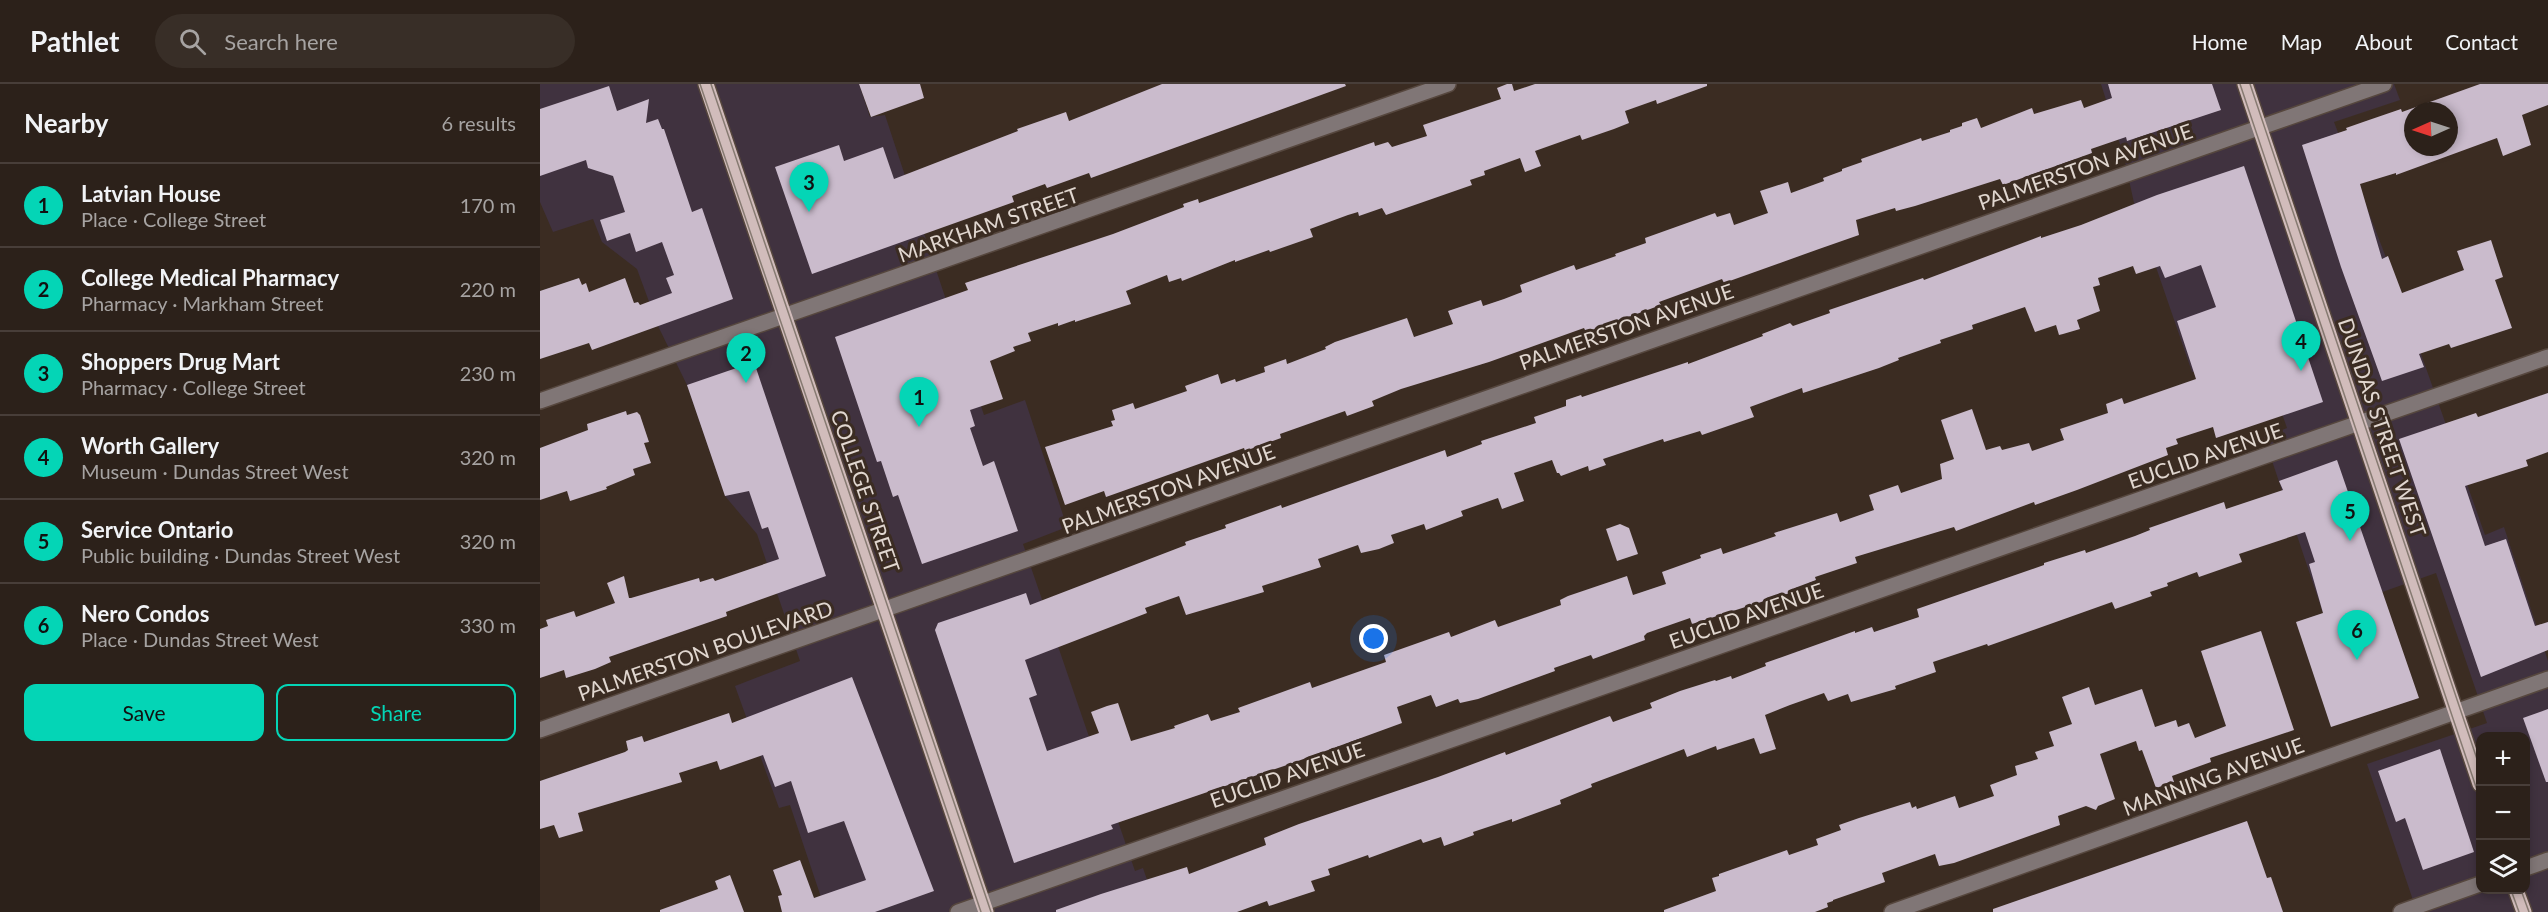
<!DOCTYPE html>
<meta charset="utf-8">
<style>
:root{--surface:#2c211a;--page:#382e27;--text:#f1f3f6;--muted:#a6a3a2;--line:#483e39;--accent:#04d5b6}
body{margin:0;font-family:Lato,sans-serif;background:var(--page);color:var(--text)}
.controls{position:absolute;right:18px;bottom:18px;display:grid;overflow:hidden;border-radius:12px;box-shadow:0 3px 9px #0003}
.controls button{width:54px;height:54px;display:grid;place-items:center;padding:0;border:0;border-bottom:2px solid var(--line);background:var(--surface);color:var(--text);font:30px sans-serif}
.compass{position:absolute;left:1864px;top:18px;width:54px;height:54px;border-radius:50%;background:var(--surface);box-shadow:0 3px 9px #0003;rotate:267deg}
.you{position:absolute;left:834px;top:555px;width:21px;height:21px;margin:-15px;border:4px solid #fff;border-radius:50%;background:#1a73e8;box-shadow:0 0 0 9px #1a73e833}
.badge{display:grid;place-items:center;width:39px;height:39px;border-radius:50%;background:var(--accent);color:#111;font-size:20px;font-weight:700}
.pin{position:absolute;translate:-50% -50px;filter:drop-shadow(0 2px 3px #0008)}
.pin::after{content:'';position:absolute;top:32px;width:21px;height:18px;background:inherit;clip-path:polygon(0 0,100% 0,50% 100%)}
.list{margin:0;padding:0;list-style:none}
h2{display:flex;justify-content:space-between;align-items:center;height:78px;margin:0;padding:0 24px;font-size:26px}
h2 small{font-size:20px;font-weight:400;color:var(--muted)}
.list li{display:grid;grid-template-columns:39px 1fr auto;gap:18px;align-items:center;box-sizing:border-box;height:84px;padding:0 24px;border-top:2px solid var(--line)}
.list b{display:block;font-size:22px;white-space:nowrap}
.list p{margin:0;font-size:20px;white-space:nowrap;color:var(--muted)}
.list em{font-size:20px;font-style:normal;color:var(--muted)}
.actions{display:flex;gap:12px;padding:18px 24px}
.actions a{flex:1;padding:14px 0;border:2px solid var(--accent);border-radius:12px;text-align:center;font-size:21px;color:var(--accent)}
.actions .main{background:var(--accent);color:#111}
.icon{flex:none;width:33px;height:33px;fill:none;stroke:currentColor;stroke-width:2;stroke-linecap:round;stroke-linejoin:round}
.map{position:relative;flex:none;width:2008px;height:828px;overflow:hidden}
header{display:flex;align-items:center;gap:36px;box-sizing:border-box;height:84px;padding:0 30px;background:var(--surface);border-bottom:2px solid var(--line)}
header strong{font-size:28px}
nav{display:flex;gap:33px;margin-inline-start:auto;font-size:21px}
.search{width:420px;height:54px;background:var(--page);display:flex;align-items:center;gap:15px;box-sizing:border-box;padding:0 21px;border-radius:33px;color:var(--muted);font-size:22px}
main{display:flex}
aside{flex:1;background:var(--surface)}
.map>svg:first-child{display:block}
.commercial{fill:#40323f;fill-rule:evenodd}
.building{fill:#cabbcc;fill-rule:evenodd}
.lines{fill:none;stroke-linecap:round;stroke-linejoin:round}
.minor-casing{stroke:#56473e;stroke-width:18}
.major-casing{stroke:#56473e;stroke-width:18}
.minor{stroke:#807676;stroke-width:15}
.major{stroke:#d1bcbb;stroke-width:15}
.tram{stroke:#867a71;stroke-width:1.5}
.labels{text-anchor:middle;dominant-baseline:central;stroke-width:6;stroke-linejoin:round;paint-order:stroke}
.street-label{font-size:21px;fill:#e1d7d0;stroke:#3b2c22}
</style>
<header>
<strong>Pathlet</strong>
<div class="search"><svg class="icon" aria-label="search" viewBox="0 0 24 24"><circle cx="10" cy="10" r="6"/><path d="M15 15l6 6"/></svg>Search here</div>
<nav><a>Home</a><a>Map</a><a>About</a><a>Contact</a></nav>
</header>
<main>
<aside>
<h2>Nearby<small>6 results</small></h2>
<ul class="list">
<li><span class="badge">1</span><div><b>Latvian House</b><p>Place · College Street</p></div><em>170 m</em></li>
<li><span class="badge">2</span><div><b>College Medical Pharmacy</b><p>Pharmacy · Markham Street</p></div><em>220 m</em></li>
<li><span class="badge">3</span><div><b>Shoppers Drug Mart</b><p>Pharmacy · College Street</p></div><em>230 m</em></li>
<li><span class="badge">4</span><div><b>Worth Gallery</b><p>Museum · Dundas Street West</p></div><em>320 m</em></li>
<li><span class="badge">5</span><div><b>Service Ontario</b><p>Public building · Dundas Street West</p></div><em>320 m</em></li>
<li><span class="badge">6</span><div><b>Nero Condos</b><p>Place · Dundas Street West</p></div><em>330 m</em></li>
</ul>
<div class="actions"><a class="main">Save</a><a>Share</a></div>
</aside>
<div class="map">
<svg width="2008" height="828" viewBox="0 0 2008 828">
<rect width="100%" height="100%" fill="#3b2c22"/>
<!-- commercial -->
<g class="commercial">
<path d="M0,0H319L330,33L345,31L444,331L485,316L527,443L483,460L595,787L603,784L618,828H286L250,721L239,724L195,602L260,577L217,450L185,412L147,301L118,242L97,185L62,158L53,135L13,148L0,118Z"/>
<path d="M1561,0H1854L1860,16L1794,38L1857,202L1945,451L1964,443L2008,577V828H1877L1827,680L1947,639L1896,489L1783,529L1724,353L1747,344L1725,281L1717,267L1652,288L1594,119L1584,73ZM1940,652H1986V806H1940Z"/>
</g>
<!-- building -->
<g class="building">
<path d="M319,0H380L384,14L331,33Z"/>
<path d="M622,0H805L806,2L551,94L549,89L507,104L505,100L472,112L474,118L272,190L235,83L299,61L304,77L343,63L354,95L478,47L477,45L526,28L529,37Z"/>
<path d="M967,0H972L974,7L995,0H1167V2L1117,20L1116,16L1085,27L1089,39L1074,45L1042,56L1040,51L995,67L1001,82L985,88L980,74L944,87L945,91L930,96L932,101L846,131L842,124L819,132L818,128L808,131L770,145L773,153L730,168L729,166L695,178V176L642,197L641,194L629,198L627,191L586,207L591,220L535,238V236L518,242V239L488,249L491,257L473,263L475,267L450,277L463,315L430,326L435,342L430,344L443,382L454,377L478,447L382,480L358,411L353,413L341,377L337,378L295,253L428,206L425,199L573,150L644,123L643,120L658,115L659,119L834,58L835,62L848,58L852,63L887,52L883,41L961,15L957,4Z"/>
<path d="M1568,0H1672L1681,26L1587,57L1586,53L1551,65L1552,69L1463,101L1460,95L1375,122L1356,127L1355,124L1316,136L1319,151L1279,165L1184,199L1182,195L1119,218L1121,221L1064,242L1046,248L1044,244L949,278L861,305L832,317L834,322L807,332L805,327L740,350L741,354L705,367L704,364L566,413L564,407L525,421L505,363L573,342L571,337L575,336L572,326L593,319L595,325L647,307L645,302L678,290L681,300L695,295L696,298L725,288L724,283L746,275L747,280L786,265L785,263L795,258L867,234L874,253L913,240L908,227L941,216L943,222L964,215L982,208L980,201L1034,181L1036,186L1076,172L1075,170L1106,159L1105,154L1175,129L1177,133L1190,129L1194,141L1228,129L1220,107L1248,98L1251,109L1284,97L1283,94L1302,87V85L1322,78L1321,75L1381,54L1382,57L1410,48V46L1422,42V39L1437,34L1441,44L1492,24L1494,30L1541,16L1544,24L1572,14Z"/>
<path d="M1940,0H2008V21L1982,31L1991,61L1963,72L1957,54L1856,91V89L1820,100L1842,175L1848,172L1862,209L1924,186L1917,167L1951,156L1963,193L1955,196L1972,244L1911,264L1909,260L1879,270L1884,283L1842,297L1801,183L1762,61L1807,46L1806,44L1826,37L1861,25L1862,28ZM1873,27H1909V63H1873Z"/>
<path d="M69,2L77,27L109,15L106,39L118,35L122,45H124L152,128L162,124L193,215L52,266L49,259L0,275V207L39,194L42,201L46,199L49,208L85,194L94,219L98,218L100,221L132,209L126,194L134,191L122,158L96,168L90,149L67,157L60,136L85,128L73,92L48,84L46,76L0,92V25Z"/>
<path d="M1704,82L1783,318L1676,354L1673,343L1636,355L1638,360L1626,364L1628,371L1537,406L1495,421L1494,418L1416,447L1414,443L1315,473L1317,479L1275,493L1276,496L1252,505L1253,508L1152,540L1150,534L1107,549L1104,552L1105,556L1053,575L1051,571L1014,584L1015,587L938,615L920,619L918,615L896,623L891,611L857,623L862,639L747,681L571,741L573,745L474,779L395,546L398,539L486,509L490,521L646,461L645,458L686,444L685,441L741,421L742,424L905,366L907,373L942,360L941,357L996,339L994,333L1026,322V316L1041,311L1042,313L1148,278V280L1223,252L1222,250L1250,239L1253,242L1290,229L1289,226L1383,194L1384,196L1501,152V154L1541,141L1617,111ZM1661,181L1676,223L1637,237L1656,295L1584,320L1582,314L1566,320L1568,329L1520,345L1524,356L1492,367L1489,359L1462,366L1460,362L1446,366L1432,325L1401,336L1414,375L1400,380L1402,395L1361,409L1358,401L1329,411L1334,426L1300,438L1297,429L1234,449L1236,452L1183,470L1181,464L1160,471L1161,474L1122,488L1126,500L1093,511L1087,492L1028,512L1020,516L1021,521L958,543L955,536L911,553L909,548L844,571L846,578L772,604L770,598L698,624L700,628L671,637L668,630L634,642L635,644L591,657L578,619L567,622L551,628L559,649L507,667L489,614L497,611L485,576L607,529L605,524L639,512L646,531L724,508L722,502L781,483L778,475L818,461L821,469L839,465L854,459L851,451L884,440L886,446L923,432L921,427L958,414L962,425L984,417L974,389L1012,376L1017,389H1019L1021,392L1048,382L1049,387L1066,381L1063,375L1123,355L1124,358L1160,347L1162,351L1214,333L1210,323L1262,304L1263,309L1339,284L1359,276L1358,274L1401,259L1400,256L1433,245L1432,241L1485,223L1495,248L1516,241L1519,251L1523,250L1540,245L1537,236L1560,227L1553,203L1560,201L1558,194L1593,182L1596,190L1620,182L1625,194Z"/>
<path d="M214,278L286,492L186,528L187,532L69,573L71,578L55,585L26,594L24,586L0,594V545L8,542L6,536L34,527L36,533L75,519L67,499L84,492L89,514H91L159,494L160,498L173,494L175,497L239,475L228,443L222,445L209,407L185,412L147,301Z"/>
<path d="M2008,309V368L1986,376L1988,382L1925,402L1945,462L1966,455L1995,542L2008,538V566L1941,593L1859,355L1936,329L1938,333Z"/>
<path d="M86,327L87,331L97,328L100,331L109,358L104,359L111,379L93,385L95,391L66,403L67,405L30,417L27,407L0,416V364L48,346L47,340Z"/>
<path d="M1797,376L1879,614L1791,643L1756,538L1783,529L1769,480L1775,478L1765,448L1699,470L1702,478L1659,493L1657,488L1627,499L1628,502L1610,508L1612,512L1575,525L1572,518L1448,562L1447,560L1393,578L1396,588L1355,602L1356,605L1311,618L1308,610L1288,617L1284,609L1250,621L1225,631L1236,665L1220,670L1214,654L1177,666L1176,662L1147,673L1144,665L1051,700L1052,703L1020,716L1021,720L972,738V735L933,748L934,751L904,762L901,753L883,759L881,755L829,774L828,771L788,785L790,791L771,797L775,807L729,822L727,817L697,828H516V826L561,810L647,783L649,790L726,761L724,754L759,740L898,693L965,668L966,671L1070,632L1073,638L1112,624L1110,619L1140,607L1175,596L1176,597L1191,592L1192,595L1226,582L1225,579L1315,547V549L1332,543L1334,548L1379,533L1377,525L1504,481V479L1545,466L1546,469L1595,452L1610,446L1609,444L1684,418L1686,425L1743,406L1739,397Z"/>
<path d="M1080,440L1089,444L1098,470L1077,477L1066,445Z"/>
<path d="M1721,547L1754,646L1670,674L1671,678L1632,692L1634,698L1616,704L1602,666L1599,667L1596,657L1560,670L1575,715L1558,722L1556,726L1546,722L1518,732L1520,741L1414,779L1399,782L1395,770L1342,789L1345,798L1293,816V817L1287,819L1288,823L1275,828H1124V826L1176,807L1172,794L1179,792V790L1247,766L1249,771L1278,761L1276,755L1301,746L1299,741L1319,734L1370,718L1372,724L1376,722L1377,725L1415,712L1419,724L1454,712L1450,701L1477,691L1475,682L1498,675L1495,668L1514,662L1509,648L1532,640L1522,613L1549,603L1555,621L1602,605L1615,643L1636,636L1638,643L1649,639L1655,654L1686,642L1661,567Z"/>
<path d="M312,593L394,807L335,828H242L238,812L242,811L233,786L260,776L274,814L326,796L304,737L268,749L251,697L235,703L223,671L180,686L177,677L139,689L142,698L38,729L43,747L19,754L14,741L0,745V697L85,668L88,666L86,657L102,652L104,658L189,629L192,639Z"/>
<path d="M2008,625V698H2006L1983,634Z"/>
<path d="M1900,665L1934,768L1883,786L1865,734L1856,738L1838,687Z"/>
<path d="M1707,737L1727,794L1731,793L1743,828H1453V825Z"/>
<path d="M190,791L204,828H120V826L178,805L175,797Z"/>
</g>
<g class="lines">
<!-- minor casing -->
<g class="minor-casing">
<g id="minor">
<path d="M0,317L908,0"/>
<path d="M0,646L1844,0"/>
<path d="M1986,784L2008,776"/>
<path d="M418,828L2008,273"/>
<path d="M1352,828L2008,595"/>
<path d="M1861,828L1940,800"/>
</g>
</g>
<!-- major casing -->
<g class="major-casing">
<g id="major">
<path d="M166,0L446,828"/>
<path d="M1705,0L1940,700"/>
<path d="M1976,806L1984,828"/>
</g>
</g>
<!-- minor -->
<use href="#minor" class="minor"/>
<!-- major -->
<use href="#major" class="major"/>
<!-- tram -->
<g class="tram">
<path d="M160,0L441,828"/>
<path d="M171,0L451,828"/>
<path d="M1700,0L1940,715"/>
<path d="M1710,0L1940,684"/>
<path d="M1971,806L1979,828"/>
<path d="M1981,806L1989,828"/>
</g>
</g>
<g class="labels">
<!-- street labels -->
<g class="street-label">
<text transform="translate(1545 82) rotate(-19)">PALMERSTON AVENUE</text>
<text transform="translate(448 140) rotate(-19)">MARKHAM STREET</text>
<text transform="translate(1086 242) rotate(-19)">PALMERSTON AVENUE</text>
<text transform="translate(1843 343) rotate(71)">DUNDAS STREET WEST</text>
<text transform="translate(1665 371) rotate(-19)">EUCLID AVENUE</text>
<text transform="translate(628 404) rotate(-20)">PALMERSTON AVENUE</text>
<text transform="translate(326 407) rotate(71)">COLLEGE STREET</text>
<text transform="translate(1206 531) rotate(-19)">EUCLID AVENUE</text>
<text transform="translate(165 566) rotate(-19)">PALMERSTON BOULEVARD</text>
<text transform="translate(747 690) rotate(-19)">EUCLID AVENUE</text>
<text transform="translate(1673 692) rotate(-20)">MANNING AVENUE</text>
</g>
</g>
</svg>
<div class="controls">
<button>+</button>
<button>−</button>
<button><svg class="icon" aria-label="layers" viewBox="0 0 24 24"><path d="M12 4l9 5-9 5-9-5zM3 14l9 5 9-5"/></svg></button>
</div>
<svg class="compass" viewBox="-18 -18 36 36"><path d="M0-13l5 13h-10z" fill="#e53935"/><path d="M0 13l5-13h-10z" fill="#a6a3a2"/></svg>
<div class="you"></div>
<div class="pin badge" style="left:379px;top:343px">1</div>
<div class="pin badge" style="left:206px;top:299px">2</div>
<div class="pin badge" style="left:269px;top:128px">3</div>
<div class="pin badge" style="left:1761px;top:287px">4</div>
<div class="pin badge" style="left:1810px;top:457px">5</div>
<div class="pin badge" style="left:1817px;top:576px">6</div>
</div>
</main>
